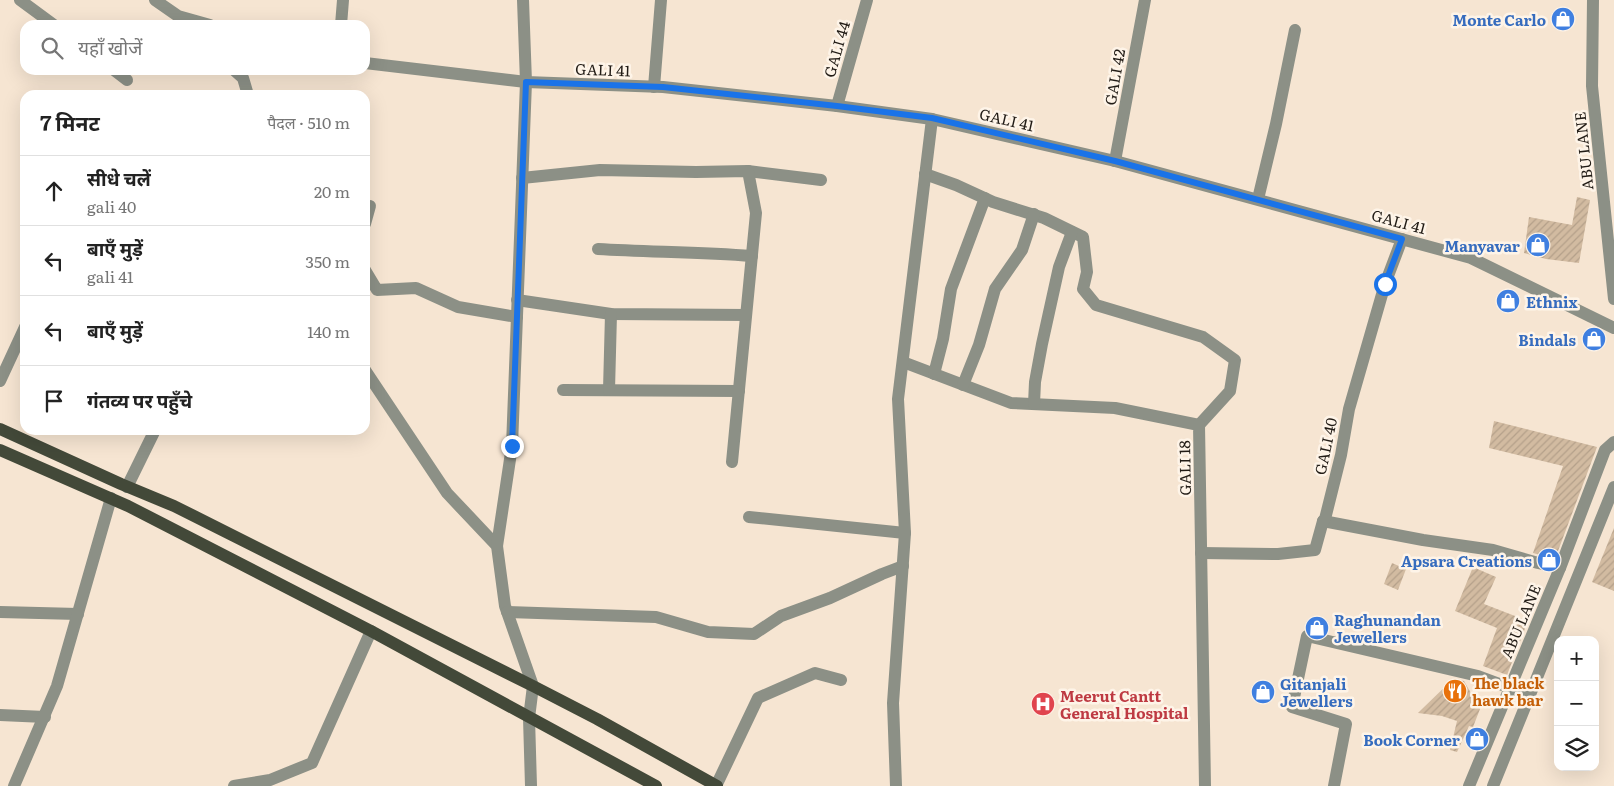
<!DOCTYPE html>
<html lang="hi">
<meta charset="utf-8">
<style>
:root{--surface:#fff;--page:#f2f2f2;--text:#222;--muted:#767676;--line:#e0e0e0}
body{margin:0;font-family:Literata,"Noto Sans Devanagari",serif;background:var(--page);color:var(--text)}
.controls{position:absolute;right:15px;bottom:15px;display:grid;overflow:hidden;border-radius:10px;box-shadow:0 5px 20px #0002}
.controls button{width:45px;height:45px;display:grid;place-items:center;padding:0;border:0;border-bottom:1px solid var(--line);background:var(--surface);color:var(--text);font:25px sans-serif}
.stop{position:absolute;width:15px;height:15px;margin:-11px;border:4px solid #1a73e8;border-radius:50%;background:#fff}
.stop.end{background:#1a73e8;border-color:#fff;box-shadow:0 1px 5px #0008}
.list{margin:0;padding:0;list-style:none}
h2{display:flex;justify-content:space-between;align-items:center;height:65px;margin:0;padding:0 20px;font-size:21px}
h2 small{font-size:16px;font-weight:400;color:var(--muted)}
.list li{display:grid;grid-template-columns:32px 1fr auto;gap:15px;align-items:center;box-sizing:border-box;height:70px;padding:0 20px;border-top:1px solid var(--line)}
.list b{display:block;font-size:19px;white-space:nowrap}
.list p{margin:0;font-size:16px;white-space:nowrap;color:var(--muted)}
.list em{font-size:16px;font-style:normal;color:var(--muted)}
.icon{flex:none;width:28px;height:28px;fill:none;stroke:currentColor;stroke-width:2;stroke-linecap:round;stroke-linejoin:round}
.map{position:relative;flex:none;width:1614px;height:786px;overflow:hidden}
.search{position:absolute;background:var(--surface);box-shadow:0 5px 20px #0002;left:20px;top:20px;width:350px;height:55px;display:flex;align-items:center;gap:12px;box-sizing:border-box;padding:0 18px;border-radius:15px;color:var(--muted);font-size:19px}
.panel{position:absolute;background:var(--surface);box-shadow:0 5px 20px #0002;left:20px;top:90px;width:350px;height:345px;border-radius:15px}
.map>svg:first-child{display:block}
.building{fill:url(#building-hatch)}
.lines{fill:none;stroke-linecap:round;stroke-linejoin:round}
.minor{stroke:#8c9086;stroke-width:12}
.major{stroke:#434939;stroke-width:12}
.route{stroke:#1a73e8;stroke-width:6}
.labels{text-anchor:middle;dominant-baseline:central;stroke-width:5;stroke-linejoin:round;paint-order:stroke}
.shop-label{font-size:15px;font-weight:bold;fill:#366cbe;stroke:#fef4e8;text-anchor:end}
.street-label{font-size:15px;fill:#221c16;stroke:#fef4e8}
.food-label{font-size:15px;font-weight:bold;fill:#c56008;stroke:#fef4e8;text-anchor:start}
.health-label{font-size:15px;font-weight:bold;fill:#be3a42;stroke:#fef4e8;text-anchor:start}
</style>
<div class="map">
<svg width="1614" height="786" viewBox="0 0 1614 786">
<defs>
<pattern id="building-hatch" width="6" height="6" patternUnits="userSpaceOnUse" patternTransform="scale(1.25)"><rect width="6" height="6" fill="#d2bba1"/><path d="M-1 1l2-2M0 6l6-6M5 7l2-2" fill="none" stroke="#b4a08a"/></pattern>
</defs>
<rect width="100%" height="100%" fill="#f6e5d2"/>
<!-- building -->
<g class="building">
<path d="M1577,197L1590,200L1579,263L1546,259L1524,253L1529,217L1572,225Z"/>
<path d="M1494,421L1597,447L1555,559L1533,553L1563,466L1489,448Z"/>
<path d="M1614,528V591L1592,582Z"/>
<path d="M1392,563L1406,569L1398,590L1384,584Z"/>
<path d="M1473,567L1496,577L1484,604L1528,621L1507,675L1483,666L1497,628L1455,611Z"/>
<path d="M1453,679L1464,681L1480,709L1473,727L1469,726L1457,752L1450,750L1457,721L1442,716L1418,713Z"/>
</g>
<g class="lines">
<!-- minor -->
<g class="minor">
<path d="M20,0L54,25"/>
<path d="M155,0L178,16L210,25"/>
<path d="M1593,0L1592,86L1614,299"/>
<path d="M341,25L343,0"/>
<path d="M365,63L526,82L663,87L837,106L932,119L1115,161L1471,258L1614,328"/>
<path d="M114,70L127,80"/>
<path d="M234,70L243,78L248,95"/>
<path d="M654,87L661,0"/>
<path d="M837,106L867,0"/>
<path d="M1115,161L1145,0"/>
<path d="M748,171L821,180"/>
<path d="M925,174L956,185L993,202L1044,218L1083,237L1087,272L1083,289L1096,305L1203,337L1235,360L1230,391L1199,425"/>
<path d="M522,178L600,170L696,172L748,171L756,213L732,462"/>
<path d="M1258,199L1276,124L1295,30"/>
<path d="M365,224L370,206"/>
<path d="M598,249C649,252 701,252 752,256"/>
<path d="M365,270L377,290L416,288L458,307L517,317"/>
<path d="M517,300L611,314L746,315"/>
<path d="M903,362L1011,403L1115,408L1199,425L1205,786"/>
<path d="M365,370L447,493L497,546L505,606L533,686L529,718L531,786"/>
<path d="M934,374L943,339L951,289L985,198"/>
<path d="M0,381L25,327"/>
<path d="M963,385L979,345L995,289L1022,250L1034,214"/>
<path d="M563,390L739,391"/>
<path d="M609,390L611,314"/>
<path d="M1034,404L1035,382L1042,344L1059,267L1072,232"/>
<path d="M127,487L155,430"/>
<path d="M749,517L905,533"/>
<path d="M1323,521L1423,540L1493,550L1538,563L1560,568"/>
<path d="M497,546L512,446L526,82L523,0"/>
<path d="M1201,553L1278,554L1315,550L1323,521L1325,519L1341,455L1349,409L1385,284L1402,239"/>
<path d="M0,612L78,614"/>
<path d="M507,612L656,617L708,632L754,634L781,616L830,598L882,574L903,566"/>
<path d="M0,715L45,717"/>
<path d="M14,786L57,686L111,498"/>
<path d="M234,786L270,780L312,763L371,631"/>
<path d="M716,786L758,698L815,673L841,680"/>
<path d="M896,786L893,703L905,533L898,399L932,119"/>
<path d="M1334,786L1346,724L1292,707L1307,636L1478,676L1529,695"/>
<path d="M1469,786L1560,568L1605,450L1614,442"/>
<path d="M1493,786L1614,487"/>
</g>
<!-- major -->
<g class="major">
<path d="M0,429L121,484L174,506L533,686L597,719L717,786"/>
<path d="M0,450L128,506L371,631L656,786"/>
</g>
</g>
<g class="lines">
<!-- route -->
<path class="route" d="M512,446L526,82L663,87L837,106L932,118L1115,161L1402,239L1385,284"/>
</g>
<!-- icons -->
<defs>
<g id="shop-disc" transform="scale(1.25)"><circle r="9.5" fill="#3f7fe0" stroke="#fef4e8"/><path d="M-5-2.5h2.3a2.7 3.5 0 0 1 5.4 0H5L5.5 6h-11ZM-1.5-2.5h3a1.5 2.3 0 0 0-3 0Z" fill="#fff"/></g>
<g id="restaurant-disc" transform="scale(1.25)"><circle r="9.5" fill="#e8710a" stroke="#fef4e8"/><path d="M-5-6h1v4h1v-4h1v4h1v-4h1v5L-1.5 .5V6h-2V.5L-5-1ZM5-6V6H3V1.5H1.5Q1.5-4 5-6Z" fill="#fff"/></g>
<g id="hospital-disc" transform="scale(1.25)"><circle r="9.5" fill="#e0444e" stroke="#fef4e8"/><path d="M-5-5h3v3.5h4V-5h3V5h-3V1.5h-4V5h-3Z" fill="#fff"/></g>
</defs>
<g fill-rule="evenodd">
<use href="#shop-disc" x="1563" y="19"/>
<use href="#shop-disc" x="1538" y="245"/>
<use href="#shop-disc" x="1508" y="301"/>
<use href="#shop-disc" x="1594" y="339"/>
<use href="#shop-disc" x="1549" y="560"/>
<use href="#shop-disc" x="1317" y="628"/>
<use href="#restaurant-disc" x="1455" y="691"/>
<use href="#shop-disc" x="1263" y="692"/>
<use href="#hospital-disc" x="1043" y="704"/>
<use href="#shop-disc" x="1477" y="739"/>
</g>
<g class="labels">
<!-- shop labels -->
<g class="shop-label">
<text x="1546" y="19">Monte Carlo</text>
<text x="1520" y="245">Manyavar</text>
<text x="1526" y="301" text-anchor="start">Ethnix</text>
<text x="1576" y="339">Bindals</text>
<text x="1532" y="560">Apsara Creations</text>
<text x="1334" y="619" text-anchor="start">Raghunandan<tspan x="1334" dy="17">Jewellers</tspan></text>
<text x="1280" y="683" text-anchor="start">Gitanjali<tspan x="1280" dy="17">Jewellers</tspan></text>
<text x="1460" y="739">Book Corner</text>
</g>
<!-- street labels -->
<g class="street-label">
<text transform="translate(836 49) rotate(-74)">GALI 44</text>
<text transform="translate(603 69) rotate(2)">GALI 41</text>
<text transform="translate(1114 77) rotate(-80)">GALI 42</text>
<text transform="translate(1007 119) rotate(13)">GALI 41</text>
<text transform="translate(1583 151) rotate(-96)">ABU LANE</text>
<text transform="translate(1399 221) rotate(15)">GALI 41</text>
<text transform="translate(1325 446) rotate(-78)">GALI 40</text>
<text transform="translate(1184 468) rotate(-91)">GALI 18</text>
<text transform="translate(1520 621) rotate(-67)">ABU LANE</text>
</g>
<!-- food labels -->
<g class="food-label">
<text x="1472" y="682">The black<tspan x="1472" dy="17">hawk bar</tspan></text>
</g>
<!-- health labels -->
<g class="health-label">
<text x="1060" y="695">Meerut Cantt<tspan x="1060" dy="17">General Hospital</tspan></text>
</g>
</g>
</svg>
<div class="controls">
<button>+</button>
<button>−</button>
<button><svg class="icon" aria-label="layers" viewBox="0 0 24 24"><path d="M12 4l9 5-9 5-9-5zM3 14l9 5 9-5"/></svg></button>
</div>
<div class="stop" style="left:1385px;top:284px"></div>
<div class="stop end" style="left:512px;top:446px"></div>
<div class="search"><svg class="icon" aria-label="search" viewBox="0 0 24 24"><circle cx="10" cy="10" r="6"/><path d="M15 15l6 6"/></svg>यहाँ खोजें</div>
<section class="panel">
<h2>7 मिनट<small>पैदल · 510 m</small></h2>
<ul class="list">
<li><svg class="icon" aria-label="ahead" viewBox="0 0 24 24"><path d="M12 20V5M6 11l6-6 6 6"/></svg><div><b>सीधे चलें</b><p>gali 40</p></div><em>20 m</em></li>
<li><svg class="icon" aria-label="left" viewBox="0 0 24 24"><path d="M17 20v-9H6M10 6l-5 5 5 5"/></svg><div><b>बाएँ मुड़ें</b><p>gali 41</p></div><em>350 m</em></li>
<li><svg class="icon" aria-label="left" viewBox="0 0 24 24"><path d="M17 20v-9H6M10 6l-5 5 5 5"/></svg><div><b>बाएँ मुड़ें</b></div><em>140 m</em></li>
<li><svg class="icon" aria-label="arrive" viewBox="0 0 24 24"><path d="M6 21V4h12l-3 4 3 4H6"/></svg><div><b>गंतव्य पर पहुँचे</b></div></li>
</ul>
</section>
</div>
